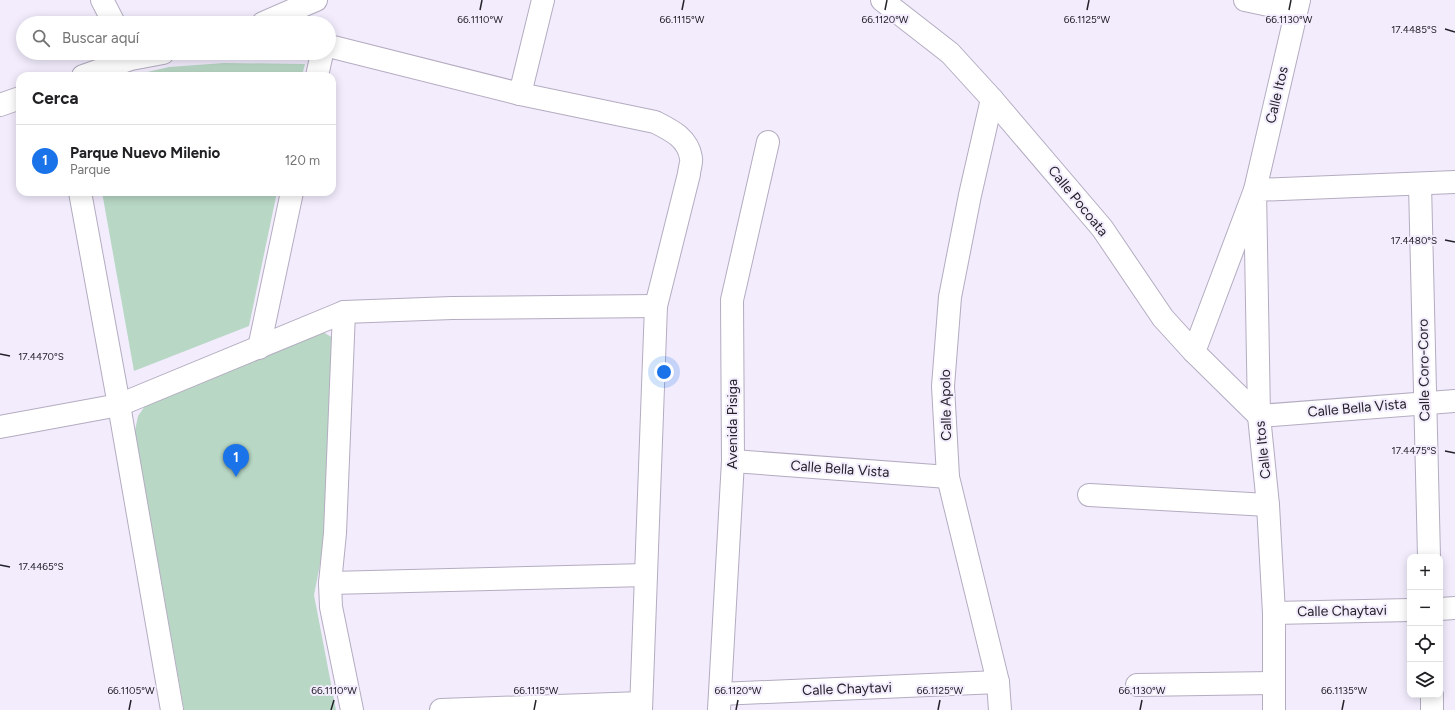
<!DOCTYPE html>
<html lang="es">
<meta charset="utf-8">
<style>
:root{--surface:#fff;--page:#f2f2f2;--text:#202124;--muted:#757577;--line:#e0e0e0;--accent:#1a73e8}
body{margin:0;font-family:Figtree,sans-serif;background:var(--page);color:var(--text)}
.controls{position:absolute;right:12px;bottom:12px;display:grid;overflow:hidden;border-radius:8px;box-shadow:0 2px 10px #0003}
.controls button{width:36px;height:36px;display:grid;place-items:center;padding:0;border:0;border-bottom:1px solid var(--line);background:var(--surface);color:var(--text);font:20px sans-serif}
.you{position:absolute;left:664px;top:372px;width:14px;height:14px;margin:-10px;border:3px solid #fff;border-radius:50%;background:#1a73e8;box-shadow:0 0 0 6px #1a73e833}
.badge{display:grid;place-items:center;width:26px;height:26px;border-radius:50%;background:var(--accent);color:#fff;font-size:13px;font-weight:700}
.pin{position:absolute;translate:-50% -33px;filter:drop-shadow(0 1px 2px #0008)}
.pin::after{content:'';position:absolute;top:21px;width:14px;height:12px;background:inherit;clip-path:polygon(0 0,100% 0,50% 100%)}
.list{margin:0;padding:0;list-style:none}
h2{display:flex;justify-content:space-between;align-items:center;height:52px;margin:0;padding:0 16px;font-size:17px}
h2 small{font-size:13px;font-weight:400;color:var(--muted)}
.list li{display:grid;grid-template-columns:26px 1fr auto;gap:12px;align-items:center;box-sizing:border-box;height:72px;padding:0 16px;border-top:1px solid var(--line)}
.list b{display:block;font-size:15px;white-space:nowrap}
.list p{margin:0;font-size:13px;white-space:nowrap;color:var(--muted)}
.list em{font-size:13px;font-style:normal;color:var(--muted)}
.icon{flex:none;width:22px;height:22px;fill:none;stroke:currentColor;stroke-width:2;stroke-linecap:round;stroke-linejoin:round}
.map{position:relative;flex:none;width:1455px;height:710px;overflow:hidden}
.search{position:absolute;background:var(--surface);box-shadow:0 2px 10px #0003;left:16px;top:16px;width:320px;height:44px;display:flex;align-items:center;gap:10px;box-sizing:border-box;padding:0 14px;border-radius:22px;color:var(--muted);font-size:15px}
.panel{position:absolute;background:var(--surface);box-shadow:0 2px 10px #0003;left:16px;top:72px;width:320px;height:124px;border-radius:12px}
.map>svg:first-child{display:block}
.green{fill:#b8d7c5}
.lines{fill:none;stroke-linecap:round;stroke-linejoin:round}
.minor-casing{stroke:#b4acc0;stroke-width:24}
.minor{stroke:#fff;stroke-width:22}
.ticks{fill:none;stroke:#242129;stroke-width:1.5}
.labels{text-anchor:middle;dominant-baseline:central;stroke-width:4;stroke-linejoin:round;paint-order:stroke}
.street-label{font-size:14px;fill:#242129;stroke:#f2ecfd}
.ticks-label{font-size:10px;text-anchor:middle;fill:#242129;stroke:#f2ecfd;stroke-width:4;stroke-linejoin:round;paint-order:stroke}
</style>
<div class="map">
<svg width="1455" height="710" viewBox="0 0 1455 710">
<rect width="100%" height="100%" fill="#f2ecfd"/>
<!-- green -->
<g class="green">
<path d="M224,63L305,64L302,76H130L169,67Z"/>
<path d="M102,192H277L249,326L134,371Z"/>
<path d="M323,332L333,338L328,523L314,595L336,710H184L135,431L138,416L145,406Z"/>
</g>
<g class="lines">
<!-- minor casing -->
<g class="minor-casing">
<g id="minor">
<path d="M102,0L114,23"/>
<path d="M882,0L950,53L992,99L1102,228L1163,318L1194,352L1259,416L1455,401"/>
<path d="M1245,0L1296,11"/>
<path d="M263,23L316,0"/>
<path d="M329,46L520,94L655,122C671,130 688,138 691,158C692,163 689,169 689,174L656,306L641,710"/>
<path d="M83,76L131,59L163,53"/>
<path d="M317,76L322,53"/>
<path d="M520,94L543,0"/>
<path d="M992,99L970,195L950,297L943,386L948,477L998,682L1000,710"/>
<path d="M0,105L20,98"/>
<path d="M1420,184L1429,557"/>
<path d="M80,192L119,405L172,710"/>
<path d="M344,312L335,533L330,583L331,607L352,710"/>
<path d="M259,348L292,192"/>
<path d="M1194,352L1255,190L1299,0"/>
<path d="M0,427L119,405L344,312L452,308L656,306"/>
<path d="M733,461L948,477"/>
<path d="M1089,495L1268,505"/>
<path d="M330,583L646,575"/>
<path d="M1440,609L1455,608"/>
<path d="M1274,613L1410,610"/>
<path d="M1137,685L1273,683"/>
<path d="M720,694L998,682"/>
<path d="M1432,695V710"/>
<path d="M441,710L641,703"/>
<path d="M719,710L733,461L732,300L768,142"/>
<path d="M1274,710V613L1268,505L1259,416L1255,190L1455,182"/>
</g>
</g>
<!-- minor -->
<use href="#minor" class="minor"/>
</g>
<!-- ticks -->
<path class="ticks" d="M480,10L482,0M682,10L684,0M885,10L887,0M1087,10L1089,0M1289,10L1291,0M1445,29L1455,32M1445,240L1455,242M0,354L10,356M1445,451L1455,453M0,565L10,567M129,710L131,700M331,710L334,700M534,710L536,700M736,710L738,700M938,710L940,700M1140,710L1142,700M1342,710L1344,700"/>
<g class="labels">
<!-- street labels -->
<g class="street-label">
<text transform="translate(1277 95) rotate(-77)">Calle Itos</text>
<text transform="translate(1078 201) rotate(51)">Calle Pocoata</text>
<text transform="translate(1424 370) rotate(-91)">Calle Coro-Coro</text>
<text transform="translate(946 405) rotate(-91)">Calle Apolo</text>
<text transform="translate(1357 408) rotate(-5)">Calle Bella Vista</text>
<text transform="translate(732 424) rotate(-90)">Avenida Pisiga</text>
<text transform="translate(1263 450) rotate(-96)">Calle Itos</text>
<text transform="translate(840 469) rotate(4)">Calle Bella Vista</text>
<text transform="translate(1342 611) rotate(-1)">Calle Chaytavi</text>
<text transform="translate(847 689) rotate(-2)">Calle Chaytavi</text>
</g>
</g>
<g class="ticks-label">
<text x="480" y="23">66.1110°W</text>
<text x="682" y="23">66.1115°W</text>
<text x="885" y="23">66.1120°W</text>
<text x="1087" y="23">66.1125°W</text>
<text x="1289" y="23">66.1130°W</text>
<text x="1414" y="33">17.4485°S</text>
<text x="1414" y="244">17.4480°S</text>
<text x="41" y="360">17.4470°S</text>
<text x="1414" y="454">17.4475°S</text>
<text x="41" y="570">17.4465°S</text>
<text x="131" y="694">66.1105°W</text>
<text x="334" y="694">66.1110°W</text>
<text x="536" y="694">66.1115°W</text>
<text x="738" y="694">66.1120°W</text>
<text x="940" y="694">66.1125°W</text>
<text x="1142" y="694">66.1130°W</text>
<text x="1344" y="694">66.1135°W</text>
</g>
</svg>
<div class="controls">
<button>+</button>
<button>−</button>
<button><svg class="icon" aria-label="locate" viewBox="0 0 24 24"><circle cx="12" cy="12" r="6"/><path d="M12 2v4M12 18v4M2 12h4M18 12h4"/></svg></button>
<button><svg class="icon" aria-label="layers" viewBox="0 0 24 24"><path d="M12 4l9 5-9 5-9-5zM3 14l9 5 9-5"/></svg></button>
</div>
<div class="you"></div>
<div class="pin badge" style="left:236px;top:477px">1</div>
<div class="search"><svg class="icon" aria-label="search" viewBox="0 0 24 24"><circle cx="10" cy="10" r="6"/><path d="M15 15l6 6"/></svg>Buscar aquí</div>
<section class="panel">
<h2>Cerca<small></small></h2>
<ul class="list">
<li><span class="badge">1</span><div><b>Parque Nuevo Milenio</b><p>Parque</p></div><em>120 m</em></li>
</ul>
</section>
</div>
